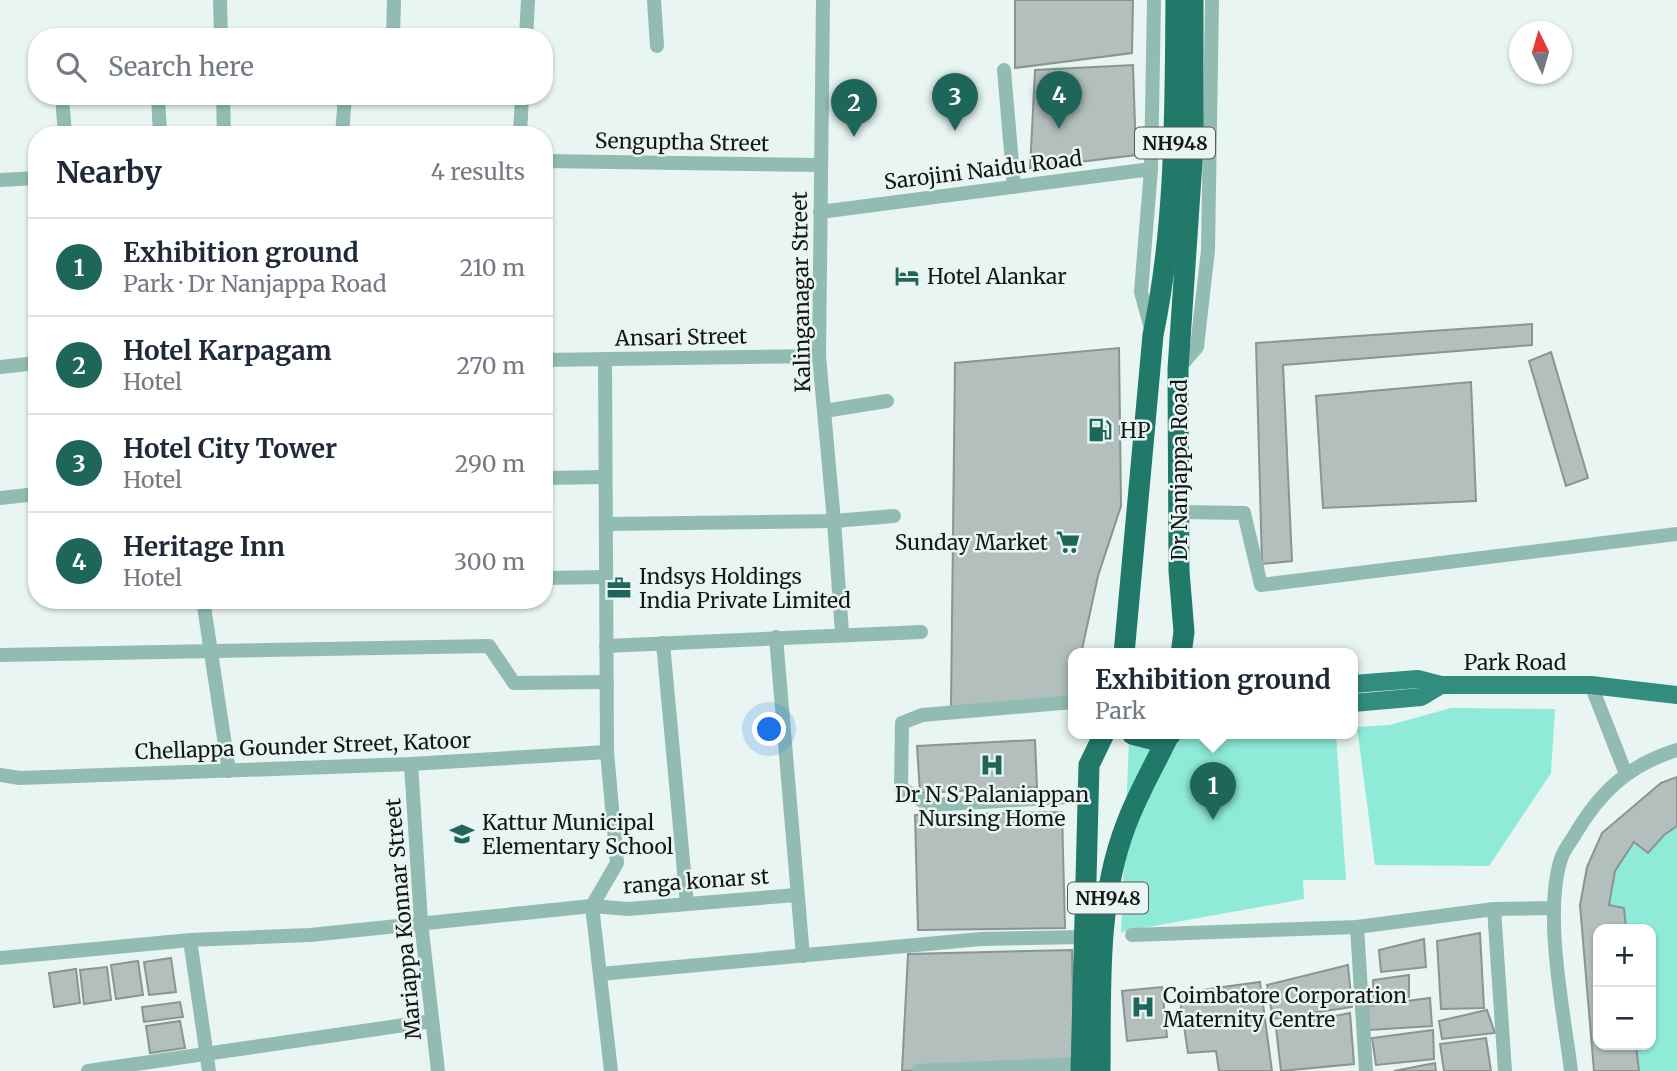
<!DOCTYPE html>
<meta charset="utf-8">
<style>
:root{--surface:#fff;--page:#f2f2f3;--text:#1f2937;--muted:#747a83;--line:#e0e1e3;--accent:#1f665a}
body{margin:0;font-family:Merriweather,serif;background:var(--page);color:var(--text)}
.controls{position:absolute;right:21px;bottom:21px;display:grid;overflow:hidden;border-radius:14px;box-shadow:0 2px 5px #0004}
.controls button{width:63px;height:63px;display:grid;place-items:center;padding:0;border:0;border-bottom:2px solid var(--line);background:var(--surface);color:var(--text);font:35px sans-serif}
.compass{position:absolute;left:1509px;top:21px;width:63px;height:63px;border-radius:50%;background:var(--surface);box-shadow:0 2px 5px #0004;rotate:355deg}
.you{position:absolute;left:770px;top:730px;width:24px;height:24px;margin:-18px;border:5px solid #fff;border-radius:50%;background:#1a73e8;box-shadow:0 0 0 10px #1a73e833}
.badge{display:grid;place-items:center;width:46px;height:46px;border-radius:50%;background:var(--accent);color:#fff;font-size:23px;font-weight:700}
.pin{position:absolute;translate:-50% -58px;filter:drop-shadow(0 2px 4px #0008)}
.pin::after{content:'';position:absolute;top:37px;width:24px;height:21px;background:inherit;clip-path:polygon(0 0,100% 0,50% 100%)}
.popup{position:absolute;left:1068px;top:648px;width:290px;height:91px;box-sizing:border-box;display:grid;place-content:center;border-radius:14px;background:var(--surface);filter:drop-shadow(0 2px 5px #0005);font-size:23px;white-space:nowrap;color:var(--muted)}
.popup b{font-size:26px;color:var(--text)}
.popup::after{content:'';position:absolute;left:50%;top:100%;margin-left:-14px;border:14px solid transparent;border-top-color:var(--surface)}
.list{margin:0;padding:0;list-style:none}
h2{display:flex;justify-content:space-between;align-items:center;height:91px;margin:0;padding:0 28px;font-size:30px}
h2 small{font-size:23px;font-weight:400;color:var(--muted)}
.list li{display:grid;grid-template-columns:46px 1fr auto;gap:21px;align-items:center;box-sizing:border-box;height:98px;padding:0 28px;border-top:2px solid var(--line)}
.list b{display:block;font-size:26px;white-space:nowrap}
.list p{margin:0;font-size:23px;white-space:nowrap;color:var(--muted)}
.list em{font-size:23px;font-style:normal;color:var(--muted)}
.icon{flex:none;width:38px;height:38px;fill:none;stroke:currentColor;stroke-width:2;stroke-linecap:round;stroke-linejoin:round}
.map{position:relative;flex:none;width:1677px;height:1071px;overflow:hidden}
.search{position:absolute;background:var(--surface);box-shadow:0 2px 5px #0004;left:28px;top:28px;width:525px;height:77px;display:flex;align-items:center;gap:18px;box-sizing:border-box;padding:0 24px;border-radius:28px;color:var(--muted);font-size:26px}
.panel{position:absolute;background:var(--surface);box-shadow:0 2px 5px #0004;left:28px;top:126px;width:525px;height:483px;border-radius:28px}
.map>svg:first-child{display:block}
.green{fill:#8febd8;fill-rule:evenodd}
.building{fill:#b2bfbc;stroke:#8a9592;stroke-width:2}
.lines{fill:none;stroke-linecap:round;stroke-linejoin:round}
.minor{stroke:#92bcb2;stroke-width:14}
.major{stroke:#328d7e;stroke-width:18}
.highway{stroke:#21796a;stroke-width:21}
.labels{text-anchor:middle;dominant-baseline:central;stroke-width:5;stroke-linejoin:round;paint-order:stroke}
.shield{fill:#e8f5f2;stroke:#535a58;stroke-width:2}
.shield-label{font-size:19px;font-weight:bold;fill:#131716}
.street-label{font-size:21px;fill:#131716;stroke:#e8f5f2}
.poi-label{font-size:21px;fill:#131716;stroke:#e8f5f2;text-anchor:start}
</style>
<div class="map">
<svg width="1677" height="1071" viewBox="0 0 1677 1071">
<rect width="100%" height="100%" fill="#e8f5f2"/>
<!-- green -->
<g class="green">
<path d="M1451,708L1555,709L1551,773L1489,866L1375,865L1357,727L1390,725Z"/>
<path d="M1145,734H1336L1346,880H1303L1304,899L1121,932L1129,741Z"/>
<path d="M1677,777V1071H1594L1580,905L1587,867L1602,833L1661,783ZM1598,929H1651V1045H1598Z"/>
</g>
<!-- building -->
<g class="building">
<path d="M1015,0H1133L1132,53L1015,68Z"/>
<path d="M1133,65L1136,155L1030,168L1035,70Z"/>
<path d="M1532,324V345L1283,365L1292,561L1262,564L1256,343Z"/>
<path d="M1119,348L1121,506L1098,576L1081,654H1073V705L951,706L955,363Z"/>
<path d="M1551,352L1588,478L1566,486L1529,361Z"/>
<path d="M1471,382L1476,501L1323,508L1316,396Z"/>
<path d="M1035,740L1037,787L920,793L917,746Z"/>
<path d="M1677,777V826L1664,835L1648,853L1634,842L1615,871L1609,905L1624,908L1626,929H1598V1045H1636L1639,1071H1594L1580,905L1587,867L1602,833L1661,783Z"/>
<path d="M1062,812L1065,928L918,930L915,815Z"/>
<path d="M1480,933L1484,1008L1441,1009L1437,941Z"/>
<path d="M1424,939L1426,967L1381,972L1379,950Z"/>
<path d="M1072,950L1074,1064L902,1071L908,954Z"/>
<path d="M171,958L176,992L149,995L144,962Z"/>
<path d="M138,961L143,995L116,999L111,965Z"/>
<path d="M1348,965L1352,1007L1273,1019L1267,985Z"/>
<path d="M107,967L111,1000L84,1004L80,970Z"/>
<path d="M76,969L80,1003L54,1007L49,973Z"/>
<path d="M1409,975V997L1374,1002L1373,980Z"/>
<path d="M1260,982L1272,1071H1219L1216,1051L1188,1053L1179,993Z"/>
<path d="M1162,987L1167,1037L1127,1041L1122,991Z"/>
<path d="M1430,998L1432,1026L1369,1030L1368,1006Z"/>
<path d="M180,1002L183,1017L144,1022L142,1007Z"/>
<path d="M1487,1010L1495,1033L1442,1039L1439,1021Z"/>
<path d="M1350,1013L1354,1064L1281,1071L1276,1028Z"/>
<path d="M180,1021L185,1048L150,1053L146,1026Z"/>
<path d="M1433,1030L1434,1059L1376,1065L1372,1038Z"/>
<path d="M1486,1038L1491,1071H1444L1440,1044Z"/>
<path d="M1435,1063L1436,1071H1394Z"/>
</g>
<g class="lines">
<!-- minor -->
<g class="minor">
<path d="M220,0L221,37"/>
<path d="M654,0L657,46"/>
<path d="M393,37L394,0"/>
<path d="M526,37L528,0"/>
<path d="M1004,70L1014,187"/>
<path d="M62,96L65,135"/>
<path d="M158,96L160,135"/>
<path d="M223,96L224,135"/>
<path d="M342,135L345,96"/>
<path d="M520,135L522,96"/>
<path d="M544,161L820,165"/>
<path d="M0,180L37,178"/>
<path d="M820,212L1151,169"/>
<path d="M1151,329L1141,292L1151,169L1154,0"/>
<path d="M544,360L819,356"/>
<path d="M0,367L37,363"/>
<path d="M1178,369L1197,347L1208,250L1212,0"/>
<path d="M824,411L887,401"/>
<path d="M544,478L605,477"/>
<path d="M0,498L37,494"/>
<path d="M1180,512L1244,513L1261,585L1677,534"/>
<path d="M606,524L834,521L819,356L823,0"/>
<path d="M544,578L606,577"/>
<path d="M203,600L229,771"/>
<path d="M842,633L834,521L894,516"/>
<path d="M776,637L803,956"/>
<path d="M663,643L687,904"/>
<path d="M606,646L921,632"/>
<path d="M0,655L489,646L514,683L607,682"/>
<path d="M1591,685L1626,774"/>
<path d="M1073,702L922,715L902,723L901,788L929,805L1087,796"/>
<path d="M411,764L421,922L438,1071"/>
<path d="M0,775L20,778L411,764L607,752"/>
<path d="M592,906L617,863L607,752L605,359"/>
<path d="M592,906L611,1071"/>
<path d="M1494,909L1505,1071"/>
<path d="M1357,927L1366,1071"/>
<path d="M1132,935L1357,927L1494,909L1554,908"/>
<path d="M190,940L209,1071"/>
<path d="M0,958L190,940L310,935L592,906L628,909L796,895"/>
<path d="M600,974L981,939L1084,937"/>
<path d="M88,1071L432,1021"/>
<path d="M919,1071L1081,1064"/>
<path d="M1571,1071C1564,1013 1543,914 1561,859C1563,851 1570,843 1574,836C1599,793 1628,765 1677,750"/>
</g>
<!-- major -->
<g class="major">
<path d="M1353,684L1418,679L1441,685H1591L1677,695"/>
<path d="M1353,703L1421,697L1441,685"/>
</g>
<!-- highway -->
<g class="highway">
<path d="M1124,654L1153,335C1176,225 1175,112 1176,0"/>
<path d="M1181,654L1184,632L1179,571L1178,369L1193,147V0"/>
<path d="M1132,734L1155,740L1171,734"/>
<path d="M1081,1071L1089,765L1104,734"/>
<path d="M1100,1071C1101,989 1096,903 1126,825C1137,795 1154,766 1168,737"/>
</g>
</g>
<!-- icons -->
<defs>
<g id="hotel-bare" transform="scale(1.89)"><path d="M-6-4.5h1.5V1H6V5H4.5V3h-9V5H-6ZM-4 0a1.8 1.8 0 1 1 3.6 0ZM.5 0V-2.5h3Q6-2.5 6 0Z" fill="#1f665a" stroke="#e8f5f2" stroke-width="2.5" paint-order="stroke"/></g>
<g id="fuel-bare" transform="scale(1.89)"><path d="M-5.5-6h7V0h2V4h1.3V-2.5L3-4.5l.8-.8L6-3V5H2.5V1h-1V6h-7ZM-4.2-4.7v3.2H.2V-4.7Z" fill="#1f665a" stroke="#e8f5f2" stroke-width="2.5" paint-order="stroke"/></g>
<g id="supermarket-bare" transform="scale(1.89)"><path d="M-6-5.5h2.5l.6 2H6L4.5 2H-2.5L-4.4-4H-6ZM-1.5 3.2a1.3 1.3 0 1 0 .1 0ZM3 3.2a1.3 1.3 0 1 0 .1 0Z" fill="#1f665a" stroke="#e8f5f2" stroke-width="2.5" paint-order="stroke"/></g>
<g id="office-bare" transform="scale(1.89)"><path d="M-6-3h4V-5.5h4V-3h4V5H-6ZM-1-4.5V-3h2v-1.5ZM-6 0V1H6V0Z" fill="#1f665a" stroke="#e8f5f2" stroke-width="2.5" paint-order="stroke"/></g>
<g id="hospital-bare" transform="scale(1.89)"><path d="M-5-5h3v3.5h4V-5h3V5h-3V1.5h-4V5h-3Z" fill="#1f665a" stroke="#e8f5f2" stroke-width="2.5" paint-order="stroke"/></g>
<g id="school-bare" transform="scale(1.89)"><path d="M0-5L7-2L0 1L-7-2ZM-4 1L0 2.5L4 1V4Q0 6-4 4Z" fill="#1f665a" stroke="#e8f5f2" stroke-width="2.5" paint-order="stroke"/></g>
</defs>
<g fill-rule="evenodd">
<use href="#hotel-bare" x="907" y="276"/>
<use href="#fuel-bare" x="1100" y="430"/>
<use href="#supermarket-bare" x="1068" y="542"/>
<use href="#office-bare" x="619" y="588"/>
<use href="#hospital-bare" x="992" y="765"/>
<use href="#school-bare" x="462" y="834"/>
<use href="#hospital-bare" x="1143" y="1007"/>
</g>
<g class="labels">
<!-- shield labels -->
<g class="shield">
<rect x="1135" y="127.5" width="80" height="31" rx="5"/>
<rect x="1068" y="882.5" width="80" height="31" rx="5"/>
</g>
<g class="shield-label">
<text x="1175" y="143">NH948</text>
<text x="1108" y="898">NH948</text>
</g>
<!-- street labels -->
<g class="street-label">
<text transform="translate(682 142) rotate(1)">Senguptha Street</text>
<text transform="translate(983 170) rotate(-7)">Sarojini Naidu Road</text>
<text transform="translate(801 292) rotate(-91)">Kalinganagar Street</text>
<text transform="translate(681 337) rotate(-1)">Ansari Street</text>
<text transform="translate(1179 470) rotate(-90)">Dr Nanjappa Road</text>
<text x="1515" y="662">Park Road</text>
<text transform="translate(303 746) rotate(-2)">Chellappa Gounder Street, Katoor</text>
<text transform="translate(696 881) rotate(-4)">ranga konar st</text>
<text transform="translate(403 919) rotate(-95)">Mariappa Konnar Street</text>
</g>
<!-- poi labels -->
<g class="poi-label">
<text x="927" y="276">Hotel Alankar</text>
<text x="1120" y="430">HP</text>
<text x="1048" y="542" text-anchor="end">Sunday Market</text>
<text x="639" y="576">Indsys Holdings<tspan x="639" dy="24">India Private Limited</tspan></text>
<text x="992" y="794" text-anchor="middle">Dr N S Palaniappan<tspan x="992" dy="24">Nursing Home</tspan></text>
<text x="482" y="822">Kattur Municipal<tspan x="482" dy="24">Elementary School</tspan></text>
<text x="1163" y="995">Coimbatore Corporation<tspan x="1163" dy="24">Maternity Centre</tspan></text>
</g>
</g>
</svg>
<div class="controls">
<button>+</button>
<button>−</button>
</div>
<svg class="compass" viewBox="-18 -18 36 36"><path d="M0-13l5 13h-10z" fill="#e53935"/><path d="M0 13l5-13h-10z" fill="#747a83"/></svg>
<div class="you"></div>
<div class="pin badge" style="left:1213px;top:820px">1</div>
<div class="popup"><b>Exhibition ground</b>Park</div>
<div class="pin badge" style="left:854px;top:137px">2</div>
<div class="pin badge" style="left:955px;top:131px">3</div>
<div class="pin badge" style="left:1059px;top:129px">4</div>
<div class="search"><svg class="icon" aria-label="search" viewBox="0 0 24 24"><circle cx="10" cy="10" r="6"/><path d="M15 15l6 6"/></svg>Search here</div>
<section class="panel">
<h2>Nearby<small>4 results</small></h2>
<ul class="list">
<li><span class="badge">1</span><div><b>Exhibition ground</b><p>Park · Dr Nanjappa Road</p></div><em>210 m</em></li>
<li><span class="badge">2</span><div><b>Hotel Karpagam</b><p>Hotel</p></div><em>270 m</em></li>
<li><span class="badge">3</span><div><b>Hotel City Tower</b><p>Hotel</p></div><em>290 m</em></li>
<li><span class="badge">4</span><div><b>Heritage Inn</b><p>Hotel</p></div><em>300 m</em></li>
</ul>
</section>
</div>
